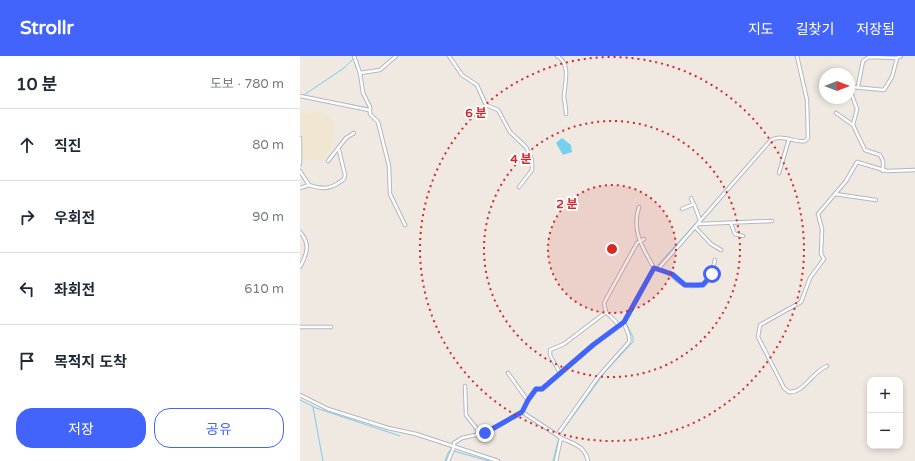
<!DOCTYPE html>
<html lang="ko">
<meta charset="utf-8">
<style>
:root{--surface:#fff;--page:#f2f2f3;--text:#1f2937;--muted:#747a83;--line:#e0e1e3;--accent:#4264fb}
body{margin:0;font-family:"Varela Round","Noto Sans KR",sans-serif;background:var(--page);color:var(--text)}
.controls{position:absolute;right:12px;bottom:12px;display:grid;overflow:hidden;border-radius:8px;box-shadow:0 2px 6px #0003}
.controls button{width:36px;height:36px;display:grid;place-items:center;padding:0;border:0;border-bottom:1px solid var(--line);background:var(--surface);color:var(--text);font:20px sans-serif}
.compass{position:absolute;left:519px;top:12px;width:36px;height:36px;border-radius:50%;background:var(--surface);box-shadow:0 2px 6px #0003;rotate:90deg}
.stop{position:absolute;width:12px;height:12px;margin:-9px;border:3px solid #4264fb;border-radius:50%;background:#fff}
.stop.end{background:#4264fb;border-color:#fff;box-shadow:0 1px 4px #0008}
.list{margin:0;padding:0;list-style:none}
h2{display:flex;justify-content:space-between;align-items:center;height:52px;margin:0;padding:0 16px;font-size:17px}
h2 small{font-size:13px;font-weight:400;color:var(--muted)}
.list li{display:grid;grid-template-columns:26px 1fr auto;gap:12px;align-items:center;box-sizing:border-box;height:72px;padding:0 16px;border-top:1px solid var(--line)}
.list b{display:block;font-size:15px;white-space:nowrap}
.list em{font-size:13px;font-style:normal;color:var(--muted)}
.actions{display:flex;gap:8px;padding:12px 16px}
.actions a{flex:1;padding:9px 0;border:1px solid var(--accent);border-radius:16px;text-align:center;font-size:14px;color:var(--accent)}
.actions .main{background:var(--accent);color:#fff}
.icon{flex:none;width:22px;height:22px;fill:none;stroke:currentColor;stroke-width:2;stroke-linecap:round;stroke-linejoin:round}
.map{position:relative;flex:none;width:615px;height:405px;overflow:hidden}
header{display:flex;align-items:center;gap:24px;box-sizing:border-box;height:56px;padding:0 20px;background:var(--accent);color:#fff}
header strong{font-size:19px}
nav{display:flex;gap:22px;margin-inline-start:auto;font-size:14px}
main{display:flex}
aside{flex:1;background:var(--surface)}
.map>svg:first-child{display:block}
.education{fill:#f0e6d1}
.water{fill:#75cff0}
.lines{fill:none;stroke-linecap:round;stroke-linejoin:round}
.stream{stroke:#75cff0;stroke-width:1}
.street-casing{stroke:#b4b7c1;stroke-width:4.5}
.street{stroke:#fff;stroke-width:2.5}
.route{stroke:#4264fb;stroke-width:5}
.ring{fill:none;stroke:#d62828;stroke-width:2;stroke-dasharray:2 4}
.centre{fill:#d62828;stroke:#fff;stroke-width:2}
.ring-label{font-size:12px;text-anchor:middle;font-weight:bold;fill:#d62828;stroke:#fff;stroke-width:4;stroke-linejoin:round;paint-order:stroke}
</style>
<header>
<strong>Strollr</strong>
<nav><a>지도</a><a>길찾기</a><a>저장됨</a></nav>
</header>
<main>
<aside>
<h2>10 분<small>도보 · 780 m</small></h2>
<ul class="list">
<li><svg class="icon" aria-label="ahead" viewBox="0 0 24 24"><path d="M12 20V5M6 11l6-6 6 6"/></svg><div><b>직진</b></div><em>80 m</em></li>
<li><svg class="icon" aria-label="right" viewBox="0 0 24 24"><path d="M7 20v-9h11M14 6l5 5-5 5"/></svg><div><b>우회전</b></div><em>90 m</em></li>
<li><svg class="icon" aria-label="left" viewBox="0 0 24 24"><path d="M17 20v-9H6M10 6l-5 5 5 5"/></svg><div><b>좌회전</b></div><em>610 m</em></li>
<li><svg class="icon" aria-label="arrive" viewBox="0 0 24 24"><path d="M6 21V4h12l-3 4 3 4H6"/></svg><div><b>목적지 도착</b></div></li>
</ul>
<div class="actions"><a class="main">저장</a><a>공유</a></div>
</aside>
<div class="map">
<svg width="615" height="405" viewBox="0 0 615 405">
<rect width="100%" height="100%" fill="#efe9e1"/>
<!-- education -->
<path class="education" d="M24,56L34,65L32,92L23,105L2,103L0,57Z"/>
<!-- water -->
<path class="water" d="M262,82L271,89L272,96L263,99L256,87Z"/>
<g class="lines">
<!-- stream -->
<g class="stream">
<path d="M0,39L68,52"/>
<path d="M4,39L44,12L56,0"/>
<path d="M0,344L16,352L100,380"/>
<path d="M13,351L23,405"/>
<path d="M145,405L148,397L150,394L189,405"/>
<path d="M253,405L260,378L305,316L333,286V281L326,267L357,210L396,167"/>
</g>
<!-- street casing -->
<g class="street-casing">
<g id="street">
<path d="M54,0L60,17L63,37L70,51V58L78,66L89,110L90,138L105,169"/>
<path d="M149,0L162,19L177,29L186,49L198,54L210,76L226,91L232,104V114L219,131"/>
<path d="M257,0C272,8 264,29 264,42C265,47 266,52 266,58"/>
<path d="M60,17L80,14L96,0"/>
<path d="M558,30L563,5L569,1L597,2L601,0"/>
<path d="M0,40L69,54"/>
<path d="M536,57L553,69L565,94L580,99L583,105V115"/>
<path d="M553,69L557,53L550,34L552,31L584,34L592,21L597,2"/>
<path d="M0,82V108"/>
<path d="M28,105L46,82L54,77"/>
<path d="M0,115L9,129C23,134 32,133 44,123L45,119L39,94"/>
<path d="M479,117L489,83"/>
<path d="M0,132L9,129"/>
<path d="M535,138L576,144"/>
<path d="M391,142L393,147"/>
<path d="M339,151C331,175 343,192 354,212"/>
<path d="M382,153L394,148L400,164"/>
<path d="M398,168L472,165"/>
<path d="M431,168L435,178L443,180"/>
<path d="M0,176C11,188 7,198 0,211"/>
<path d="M421,194L411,188L395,171L400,165L470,85C481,77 494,87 505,85L508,82L507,44L497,0"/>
<path d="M354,212C365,213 373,221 381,227C384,230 389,230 393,230C410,230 412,217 415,204"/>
<path d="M359,212L395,171"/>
<path d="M319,269L306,256L304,247L337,187L344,183"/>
<path d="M0,271H31"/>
<path d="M527,310C512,316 504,337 489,336L484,332L458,281L460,269L501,246L510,222L524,203L521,198L522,173L518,158L546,125L557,106L587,115L615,114"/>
<path d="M208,317L228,345"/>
<path d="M260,317L250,299V294L264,288L306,256"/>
<path d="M165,330L166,359L181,378"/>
<path d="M0,339L28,353L88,372L116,378L198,405"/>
<path d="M222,356L257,379"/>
<path d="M261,382C274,388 285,390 288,405"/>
<path d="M148,405L154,391V387L162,382L185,377L222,356L228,345L236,333H242L293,289L324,266L354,212"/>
<path d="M256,405L261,382L257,379L298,321L329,286C331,278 325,274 324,266"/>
</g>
</g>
<!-- street -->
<use href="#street" class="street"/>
</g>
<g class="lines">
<!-- route -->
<path class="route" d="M185,377L222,356L228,344L236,333H242L293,289L324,266L354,212L372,218L385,229H403L412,218"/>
</g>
<!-- distance rings -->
<circle cx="312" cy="193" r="64" fill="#d62828" fill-opacity=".12"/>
<g class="ring">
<circle cx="312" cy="193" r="64"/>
<circle cx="312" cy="193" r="128"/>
<circle cx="312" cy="193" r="192"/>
</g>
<circle cx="312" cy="193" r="6" class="centre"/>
<g class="ring-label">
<text x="176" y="61">6 분</text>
<text x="221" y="107">4 분</text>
<text x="267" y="152">2 분</text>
</g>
</svg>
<div class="controls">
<button>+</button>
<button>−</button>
</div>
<svg class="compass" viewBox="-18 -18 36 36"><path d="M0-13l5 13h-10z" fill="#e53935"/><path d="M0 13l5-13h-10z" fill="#747a83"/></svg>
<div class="stop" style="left:412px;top:218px"></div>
<div class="stop end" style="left:185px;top:377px"></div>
</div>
</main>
